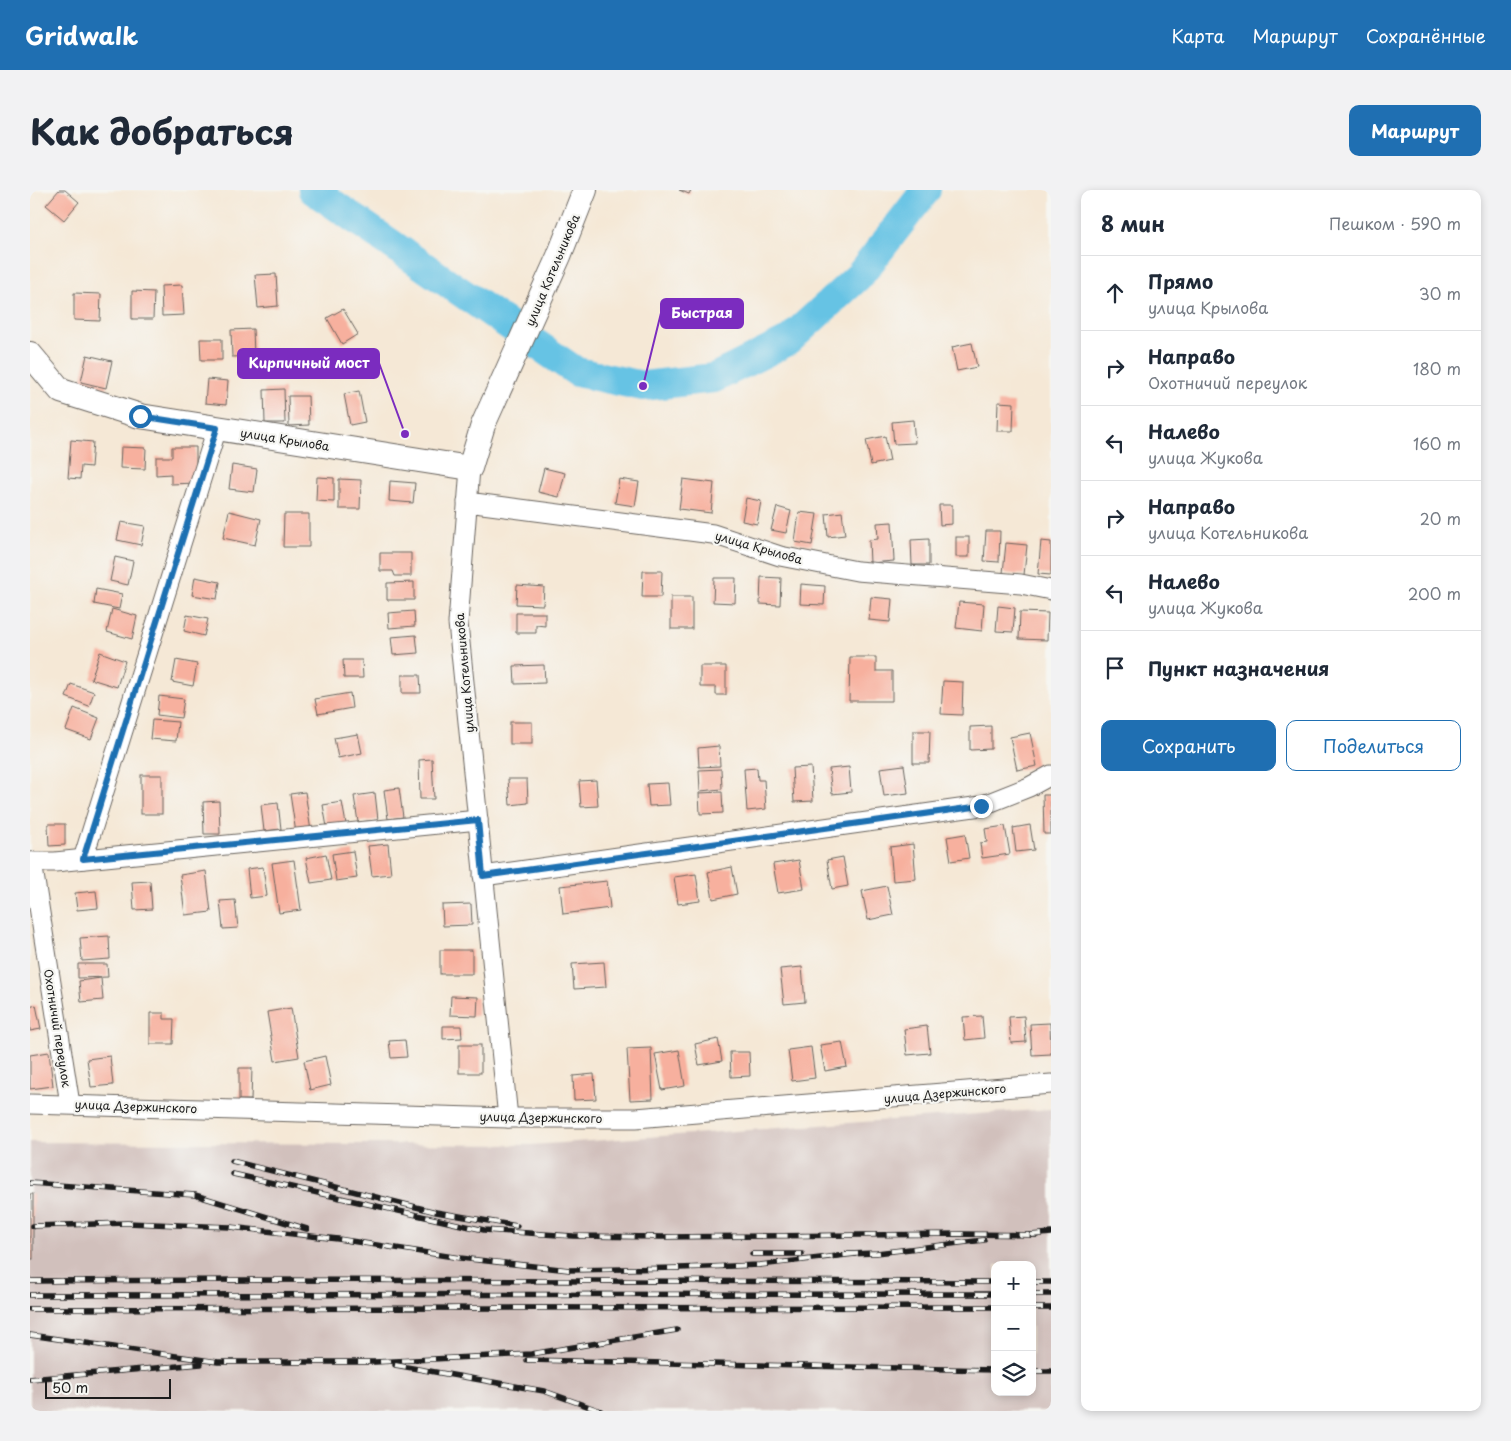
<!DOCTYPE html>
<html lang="ru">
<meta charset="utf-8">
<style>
:root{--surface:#fff;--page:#f2f2f3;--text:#1f2937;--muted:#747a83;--line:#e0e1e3;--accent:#1f6fb2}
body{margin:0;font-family:"Playpen Sans",sans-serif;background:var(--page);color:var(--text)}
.controls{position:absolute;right:15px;bottom:15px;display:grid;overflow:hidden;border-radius:10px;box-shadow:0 2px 8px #0003}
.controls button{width:45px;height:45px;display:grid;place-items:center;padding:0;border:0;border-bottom:1px solid var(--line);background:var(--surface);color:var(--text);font:25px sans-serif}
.scale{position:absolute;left:15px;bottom:12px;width:126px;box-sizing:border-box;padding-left:5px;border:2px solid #1c1c1c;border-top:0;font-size:14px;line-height:18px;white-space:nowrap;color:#1c1c1c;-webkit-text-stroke:4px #f6f6f2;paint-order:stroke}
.stop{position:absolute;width:15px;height:15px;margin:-11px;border:4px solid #1f6fb2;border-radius:50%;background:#fff}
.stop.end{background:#1f6fb2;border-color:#fff;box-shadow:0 1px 5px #0008}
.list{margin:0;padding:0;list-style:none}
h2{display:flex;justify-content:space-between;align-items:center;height:65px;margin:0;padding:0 20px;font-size:21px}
h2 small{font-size:16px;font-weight:400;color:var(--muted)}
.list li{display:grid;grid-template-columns:32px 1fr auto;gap:15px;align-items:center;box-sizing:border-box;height:75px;padding:0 20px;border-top:1px solid var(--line)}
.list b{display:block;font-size:19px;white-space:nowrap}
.list p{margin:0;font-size:16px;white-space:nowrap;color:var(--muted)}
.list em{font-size:16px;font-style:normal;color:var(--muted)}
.actions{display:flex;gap:10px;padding:15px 20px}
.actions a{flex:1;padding:11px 0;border:1px solid var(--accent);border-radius:10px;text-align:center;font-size:18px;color:var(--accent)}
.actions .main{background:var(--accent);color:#fff}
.icon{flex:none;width:28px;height:28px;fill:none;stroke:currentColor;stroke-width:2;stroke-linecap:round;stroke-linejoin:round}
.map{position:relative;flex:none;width:1021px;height:1221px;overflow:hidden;border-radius:10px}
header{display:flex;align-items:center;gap:30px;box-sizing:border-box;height:70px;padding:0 25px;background:var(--accent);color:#fff}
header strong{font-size:24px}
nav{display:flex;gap:28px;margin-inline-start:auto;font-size:18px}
.intro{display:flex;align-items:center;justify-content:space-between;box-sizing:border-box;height:120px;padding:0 30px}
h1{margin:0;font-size:35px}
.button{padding:12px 22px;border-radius:10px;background:var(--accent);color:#fff;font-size:18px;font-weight:700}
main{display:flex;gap:30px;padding:0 30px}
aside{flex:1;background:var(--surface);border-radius:10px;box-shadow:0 2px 8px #0003}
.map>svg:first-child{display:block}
.industrial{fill:#d1c0bc;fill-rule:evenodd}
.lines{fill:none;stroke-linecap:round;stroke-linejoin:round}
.river{stroke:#66c3e4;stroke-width:30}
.building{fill:#f7b09e}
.minor-casing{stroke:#68635d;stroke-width:21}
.tertiary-casing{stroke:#68635d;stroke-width:26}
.minor{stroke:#fff;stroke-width:19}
.tertiary{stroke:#fff;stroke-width:24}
.rail-casing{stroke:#1c1c1c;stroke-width:5.5}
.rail{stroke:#f6f6f2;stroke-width:4;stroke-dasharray:11;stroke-linecap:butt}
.route{stroke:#1f6fb2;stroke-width:6}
.labels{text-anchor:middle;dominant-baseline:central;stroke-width:4.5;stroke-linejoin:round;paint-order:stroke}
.street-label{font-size:12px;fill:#1c1c1c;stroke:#f6f6f2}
.leader{fill:none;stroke:#7b2cbf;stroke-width:2}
.callout-dot{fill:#7b2cbf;stroke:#f6f6f2;stroke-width:2}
.callout{fill:#7b2cbf;stroke:#7b2cbf;stroke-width:2}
.callout-label{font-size:14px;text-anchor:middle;font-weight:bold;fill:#fff}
</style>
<header>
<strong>Gridwalk</strong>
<nav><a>Карта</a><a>Маршрут</a><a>Сохранённые</a></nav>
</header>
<div class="intro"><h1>Как добраться</h1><a class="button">Маршрут</a></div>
<main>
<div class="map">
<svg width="1021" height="1221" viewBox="0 0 1021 1221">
<rect width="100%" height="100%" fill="#f6f6f2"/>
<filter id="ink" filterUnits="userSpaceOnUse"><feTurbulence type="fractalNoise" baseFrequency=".02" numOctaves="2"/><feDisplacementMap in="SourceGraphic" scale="10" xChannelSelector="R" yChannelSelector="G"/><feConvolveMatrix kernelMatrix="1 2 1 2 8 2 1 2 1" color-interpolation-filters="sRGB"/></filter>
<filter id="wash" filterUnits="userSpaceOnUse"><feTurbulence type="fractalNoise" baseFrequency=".0096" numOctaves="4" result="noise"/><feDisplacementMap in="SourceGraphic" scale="20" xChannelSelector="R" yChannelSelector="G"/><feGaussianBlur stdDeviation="1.12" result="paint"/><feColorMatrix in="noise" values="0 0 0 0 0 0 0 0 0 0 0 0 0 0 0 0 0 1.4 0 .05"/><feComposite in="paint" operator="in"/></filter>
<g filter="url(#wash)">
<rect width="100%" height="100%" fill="#f5e8d6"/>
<!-- industrial -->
<path class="industrial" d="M1021,919V1221H0V952L502,955ZM965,1075H1002V1202H965Z"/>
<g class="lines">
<!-- river -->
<path class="river" d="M283,0L547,182L613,196L684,188L758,151L830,85L896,0"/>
</g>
<g id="blocks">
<!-- building -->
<g class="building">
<path d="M29,0H35L49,12L34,30L16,15Z"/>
<path d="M649,0H661L659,4Z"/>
<path d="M246,84L248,116L228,118L225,85Z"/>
<path d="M152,95L154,125L132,126L131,96Z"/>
<path d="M102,101L124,102L123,129H102Z"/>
<path d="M44,103L71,104L70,131L44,130Z"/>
<path d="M313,119L328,144L312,154L297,128Z"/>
<path d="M223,139L224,166L202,167L201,140Z"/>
<path d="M170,149H192V170H171Z"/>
<path d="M942,153L947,177L927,181L922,157Z"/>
<path d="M57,165L82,171L76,198L51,192Z"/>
<path d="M177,189L198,191L196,215L175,213Z"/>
<path d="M254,199L255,233H235L234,200Z"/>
<path d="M329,201L335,232L320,235L314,204Z"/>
<path d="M258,206H278L279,235L259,236Z"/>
<path d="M968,212L984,213L983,241H967Z"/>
<path d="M883,230L885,253L864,254L862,232Z"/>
<path d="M855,246L860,271L841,275L836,250Z"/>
<path d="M41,250L63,252L61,277L51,276L50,289L38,288Z"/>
<path d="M91,257L116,258L115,279L90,278Z"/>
<path d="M142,257H166V293L141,294V284L126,285V267H142Z"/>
<path d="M202,275L227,279L224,302L199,299Z"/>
<path d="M514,278L535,283L529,307L508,302Z"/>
<path d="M287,287L304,288V312L286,311Z"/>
<path d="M309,289L331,290L330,319H309Z"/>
<path d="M589,289L609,292L605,316L585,313Z"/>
<path d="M653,289L684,293L681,323L649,319Z"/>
<path d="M360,291L385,293L383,313L359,311Z"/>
<path d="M716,308L731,311L727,334L712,331Z"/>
<path d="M909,315H922V334L910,335Z"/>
<path d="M747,317L761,321L756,343L741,340Z"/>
<path d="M199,321L231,329L225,355L193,348Z"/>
<path d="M769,322L787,324L782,355L765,352Z"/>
<path d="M812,322L815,345L798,347L796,324Z"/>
<path d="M254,324H279V357H253Z"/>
<path d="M91,332L115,336L111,355L87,350Z"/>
<path d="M862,332L864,371L840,373L839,350L848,349L847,333Z"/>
<path d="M956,341H970L969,372L954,371Z"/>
<rect x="926" y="347" width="13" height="20"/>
<path d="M899,349V375H882L881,350Z"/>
<path d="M1011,351L1021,352V385L1008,384Z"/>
<path d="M976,353L997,355L994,385L973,383Z"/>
<path d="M350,363H381V386H365L363,381H350Z"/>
<path d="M85,367L103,371L98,395L80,391Z"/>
<path d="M613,381H632L631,407H612Z"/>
<path d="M165,387L190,392L187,409L162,405Z"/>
<path d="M731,387L751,388L750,415L730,414Z"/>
<path d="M684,388H706L705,413L683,412Z"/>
<path d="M384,392V410H357V393Z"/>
<path d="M771,394L795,396L794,415L770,414Z"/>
<path d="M487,395L514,397L513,415L486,414Z"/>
<path d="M66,399L92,404L89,419L64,414Z"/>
<rect x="641" y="407" width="21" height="32"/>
<path d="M841,407L862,409L860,432L839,430Z"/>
<path d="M929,412L954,414L952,441L926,438Z"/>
<path d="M968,416L985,418L983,442L966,441Z"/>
<path d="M82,419L107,426L102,449L77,442Z"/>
<path d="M384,421L385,436L359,438L358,423Z"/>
<path d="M990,422L1018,423L1017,450L989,449Z"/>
<path d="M486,423H515V436L506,435V443H486Z"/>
<path d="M157,425L178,429L174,446L154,441Z"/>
<path d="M386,445L388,463L363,465L361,447Z"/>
<path d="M70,462L95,471L87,497L61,489Z"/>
<path d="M820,467H846V481H862V511H819Z"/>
<path d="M146,470L167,474L163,496L142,492Z"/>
<path d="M313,470H332L333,488H314Z"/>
<path d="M514,475L515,493L485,494L484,476Z"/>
<path d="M670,476H696V505H686V497H670Z"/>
<path d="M372,485H390L391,503H372Z"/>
<path d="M913,491L933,492L932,525L911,524Z"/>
<path d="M41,494L64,502L59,516L36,507Z"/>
<path d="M320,503L322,518L288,524L285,509Z"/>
<path d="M129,506L154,509L151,528L127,525Z"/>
<path d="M44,518L69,528L61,549L36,540Z"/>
<path d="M122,530L148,532L146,551L120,549Z"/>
<rect x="480" y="532" width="22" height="22"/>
<path d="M961,536V559L940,560V537Z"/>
<path d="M883,541H900L899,573H883Z"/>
<path d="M1000,543L1007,576L987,580L980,547Z"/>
<path d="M328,544L332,563L308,568L304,548Z"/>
<path d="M689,556L690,576L669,577L668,558Z"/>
<path d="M402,569L404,609H390L389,570Z"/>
<path d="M874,575L878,603L854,606L850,578Z"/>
<path d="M781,577L783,611L764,612L762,578Z"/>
<path d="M819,577L821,602L802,604L799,579Z"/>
<path d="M727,578L728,590H734L736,619L717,621L714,579Z"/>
<path d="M691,579L692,599L670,601L669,580Z"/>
<rect x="111" y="585" width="21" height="39"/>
<path d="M478,589H497L498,613L480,615Z"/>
<path d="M566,590L568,616L551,617L549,591Z"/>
<path d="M638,593L640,615L619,616L617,594Z"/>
<path d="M369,598L373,627L358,629L354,600Z"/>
<path d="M275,602L281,641L266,643L260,604Z"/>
<path d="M692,602L693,623L670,624L669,603Z"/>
<path d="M345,603L348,630L328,632L324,606Z"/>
<path d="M1013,605H1021V644H1014Z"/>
<path d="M189,611L190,644H174L173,612Z"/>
<path d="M312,612L316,634L297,637L293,615Z"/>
<path d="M248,613L251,639L234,641L231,615Z"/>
<path d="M18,634H35V655L19,656Z"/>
<path d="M1000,635L1004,660L986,662L983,638Z"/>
<path d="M975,636L980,664L952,668L950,653L957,652L955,639Z"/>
<path d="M935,644L939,668L921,671L917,647Z"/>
<path d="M358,654L361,684L342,686L338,656Z"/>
<path d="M883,654L886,689L863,691L860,657Z"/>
<path d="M323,661L327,688L306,691L302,664Z"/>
<path d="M296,664L301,690L281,693L276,668Z"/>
<path d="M813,667L818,696L802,699L797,670Z"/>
<path d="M264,670L271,720L249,723L242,673Z"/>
<path d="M769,670L774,699L748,703L743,674Z"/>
<path d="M233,677L237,706L220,708L217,679Z"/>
<path d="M702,677L707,704L683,709L678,682Z"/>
<path d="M176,681L181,722L155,725L150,685Z"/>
<path d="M666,684L670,711L648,714L644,687Z"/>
<path d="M120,691L122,719L104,720L102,692Z"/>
<path d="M577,691L580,718L533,724L530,696Z"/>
<path d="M857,696L863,725L838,730L832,701Z"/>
<path d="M66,701L68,718L47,720L45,703Z"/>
<path d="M205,710L208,738L193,739L190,711Z"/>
<path d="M441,714L442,735L413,736L412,715Z"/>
<path d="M79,746L80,769L52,771L50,748Z"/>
<rect x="410" y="760" width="32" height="24"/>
<path d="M574,772L576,797L544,799L542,774Z"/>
<path d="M48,774H77L78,787L48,788Z"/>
<path d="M772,777L775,812L754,814L750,779Z"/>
<path d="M71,788L73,810L51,812L49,791Z"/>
<path d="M421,806L448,807L447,826L420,825Z"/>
<path d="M6,815L11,839L0,841V817Z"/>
<path d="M261,818L269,867L245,871L237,822Z"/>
<path d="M120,823H134V829H144L143,854H120Z"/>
<path d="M952,826L954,848L935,850L933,827Z"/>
<path d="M994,826L996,852L981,853L979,827Z"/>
<path d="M1020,833L1021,864L1002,865L1000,834Z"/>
<path d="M413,836H431L432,848L413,849Z"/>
<path d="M897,836L900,863L877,865L874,839Z"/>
<path d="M688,849L692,871L669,875L665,854Z"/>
<path d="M375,850L377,867L361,868L359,851Z"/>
<path d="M812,852L817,877L795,881L790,855Z"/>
<rect x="429" y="855" width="22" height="28"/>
<path d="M781,857L785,888L762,891L758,860Z"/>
<path d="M621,858L623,909L600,910L597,859Z"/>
<path d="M649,860L655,896L632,900L625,864Z"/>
<path d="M19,862L23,896L0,899V865Z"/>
<path d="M700,862H719L720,886L701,887Z"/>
<path d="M80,866L83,895L61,897L57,869Z"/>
<path d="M295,866L301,895L280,900L274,871Z"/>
<path d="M209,878H222L221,910H209Z"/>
<path d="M564,884L566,909L544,910L543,886Z"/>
<rect x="0" y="1004" width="3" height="65"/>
</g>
</g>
</g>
<g filter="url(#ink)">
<use href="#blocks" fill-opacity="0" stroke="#68635d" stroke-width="1"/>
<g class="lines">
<!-- minor casing -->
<g class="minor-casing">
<g id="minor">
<path d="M440,278L428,433L478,928"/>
<path d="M437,312L683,344L750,366L827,381L991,394L1021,400"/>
<path d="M53,669L187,238"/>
<path d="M0,672H25L448,630"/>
<path d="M2,672L40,914"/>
<path d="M453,686L951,616L999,597L1021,585"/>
<path d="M0,914L478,928H606L1021,894"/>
</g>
</g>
<!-- tertiary casing -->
<g class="tertiary-casing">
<path id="tertiary" d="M0,164L31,201L110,226L440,278L453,235L529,66L555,0"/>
</g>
<!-- minor -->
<use href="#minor" class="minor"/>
<!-- tertiary -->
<use href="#tertiary" class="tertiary"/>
<!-- rail casing -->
<g class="rail-casing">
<g id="rail">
<path d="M202,971L406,1022L487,1036"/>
<path d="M203,984L454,1040L543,1046L632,1047L933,1044L1007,1045"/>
<path d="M0,993L165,1005L277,1039"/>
<path d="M3,1036L97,1033L200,1037L308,1049L430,1068L539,1080L649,1078L730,1075L825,1064"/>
<path d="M1001,1045L1021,1043"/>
<path d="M722,1064H772"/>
<path d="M817,1064L847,1063L954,1050"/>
<path d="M0,1091L217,1090L965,1092"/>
<path d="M1002,1092H1021"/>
<path d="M1002,1104H1021"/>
<path d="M0,1105L965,1104"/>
<path d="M1002,1118H1021"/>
<path d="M0,1119L965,1117"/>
<path d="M0,1145L188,1172H345L501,1164L647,1140"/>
<path d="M497,1170L965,1180"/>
<path d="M365,1175L514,1201L571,1221"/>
<path d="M1002,1181H1021"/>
<path d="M0,1189L171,1174"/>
</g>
</g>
<!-- rail -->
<use href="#rail" class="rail"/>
</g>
</g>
<g class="lines" filter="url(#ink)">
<!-- route -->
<path class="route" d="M110,226L187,238L53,669L448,630L453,686L951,616"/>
</g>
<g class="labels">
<!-- street labels -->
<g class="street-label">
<text transform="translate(522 80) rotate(-67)">улица Котельникова</text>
<text transform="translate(255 249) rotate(9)">улица Крылова</text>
<text transform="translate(729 357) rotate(16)">улица Крылова</text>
<text transform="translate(434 483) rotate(-95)">улица Котельникова</text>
<text transform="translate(28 838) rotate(81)">Охотничий переулок</text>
<text transform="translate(915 903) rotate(-5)">улица Дзержинского</text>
<text transform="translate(106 916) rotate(2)">улица Дзержинского</text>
<text transform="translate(511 927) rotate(1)">улица Дзержинского</text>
</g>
</g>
<!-- callouts -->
<path class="leader" d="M613 196L631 123M375 244L349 173"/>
<g class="callout-dot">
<circle cx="613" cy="196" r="5"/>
<circle cx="375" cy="244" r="5"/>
</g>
<g class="callout">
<rect x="631" y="109" width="82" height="29" rx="5"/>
<rect x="208" y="159" width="141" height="29" rx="5"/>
</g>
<g class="callout-label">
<text x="672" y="128">Быстрая</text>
<text x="279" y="178">Кирпичный мост</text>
</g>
</svg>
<div class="controls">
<button>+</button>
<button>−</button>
<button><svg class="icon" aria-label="layers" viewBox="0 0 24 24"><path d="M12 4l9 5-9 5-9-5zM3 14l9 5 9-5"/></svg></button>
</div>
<div class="scale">50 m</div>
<div class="stop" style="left:110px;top:226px"></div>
<div class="stop end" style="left:951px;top:616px"></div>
</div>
<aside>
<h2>8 мин<small>Пешком · 590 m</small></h2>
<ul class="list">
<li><svg class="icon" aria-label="ahead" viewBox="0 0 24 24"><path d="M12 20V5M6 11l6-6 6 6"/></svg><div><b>Прямо</b><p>улица Крылова</p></div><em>30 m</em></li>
<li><svg class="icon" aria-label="right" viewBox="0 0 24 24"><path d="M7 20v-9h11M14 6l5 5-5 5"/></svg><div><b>Направо</b><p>Охотничий переулок</p></div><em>180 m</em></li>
<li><svg class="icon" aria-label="left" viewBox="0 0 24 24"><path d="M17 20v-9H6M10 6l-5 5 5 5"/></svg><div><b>Налево</b><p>улица Жукова</p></div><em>160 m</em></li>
<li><svg class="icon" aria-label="right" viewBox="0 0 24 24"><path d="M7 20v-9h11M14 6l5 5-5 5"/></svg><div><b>Направо</b><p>улица Котельникова</p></div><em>20 m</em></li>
<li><svg class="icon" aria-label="left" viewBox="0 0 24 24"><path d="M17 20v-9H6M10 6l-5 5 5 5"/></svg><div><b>Налево</b><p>улица Жукова</p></div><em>200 m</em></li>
<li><svg class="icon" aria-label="arrive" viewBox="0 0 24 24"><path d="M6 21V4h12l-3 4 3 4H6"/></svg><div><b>Пункт назначения</b></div></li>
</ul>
<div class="actions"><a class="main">Сохранить</a><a>Поделиться</a></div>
</aside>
</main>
